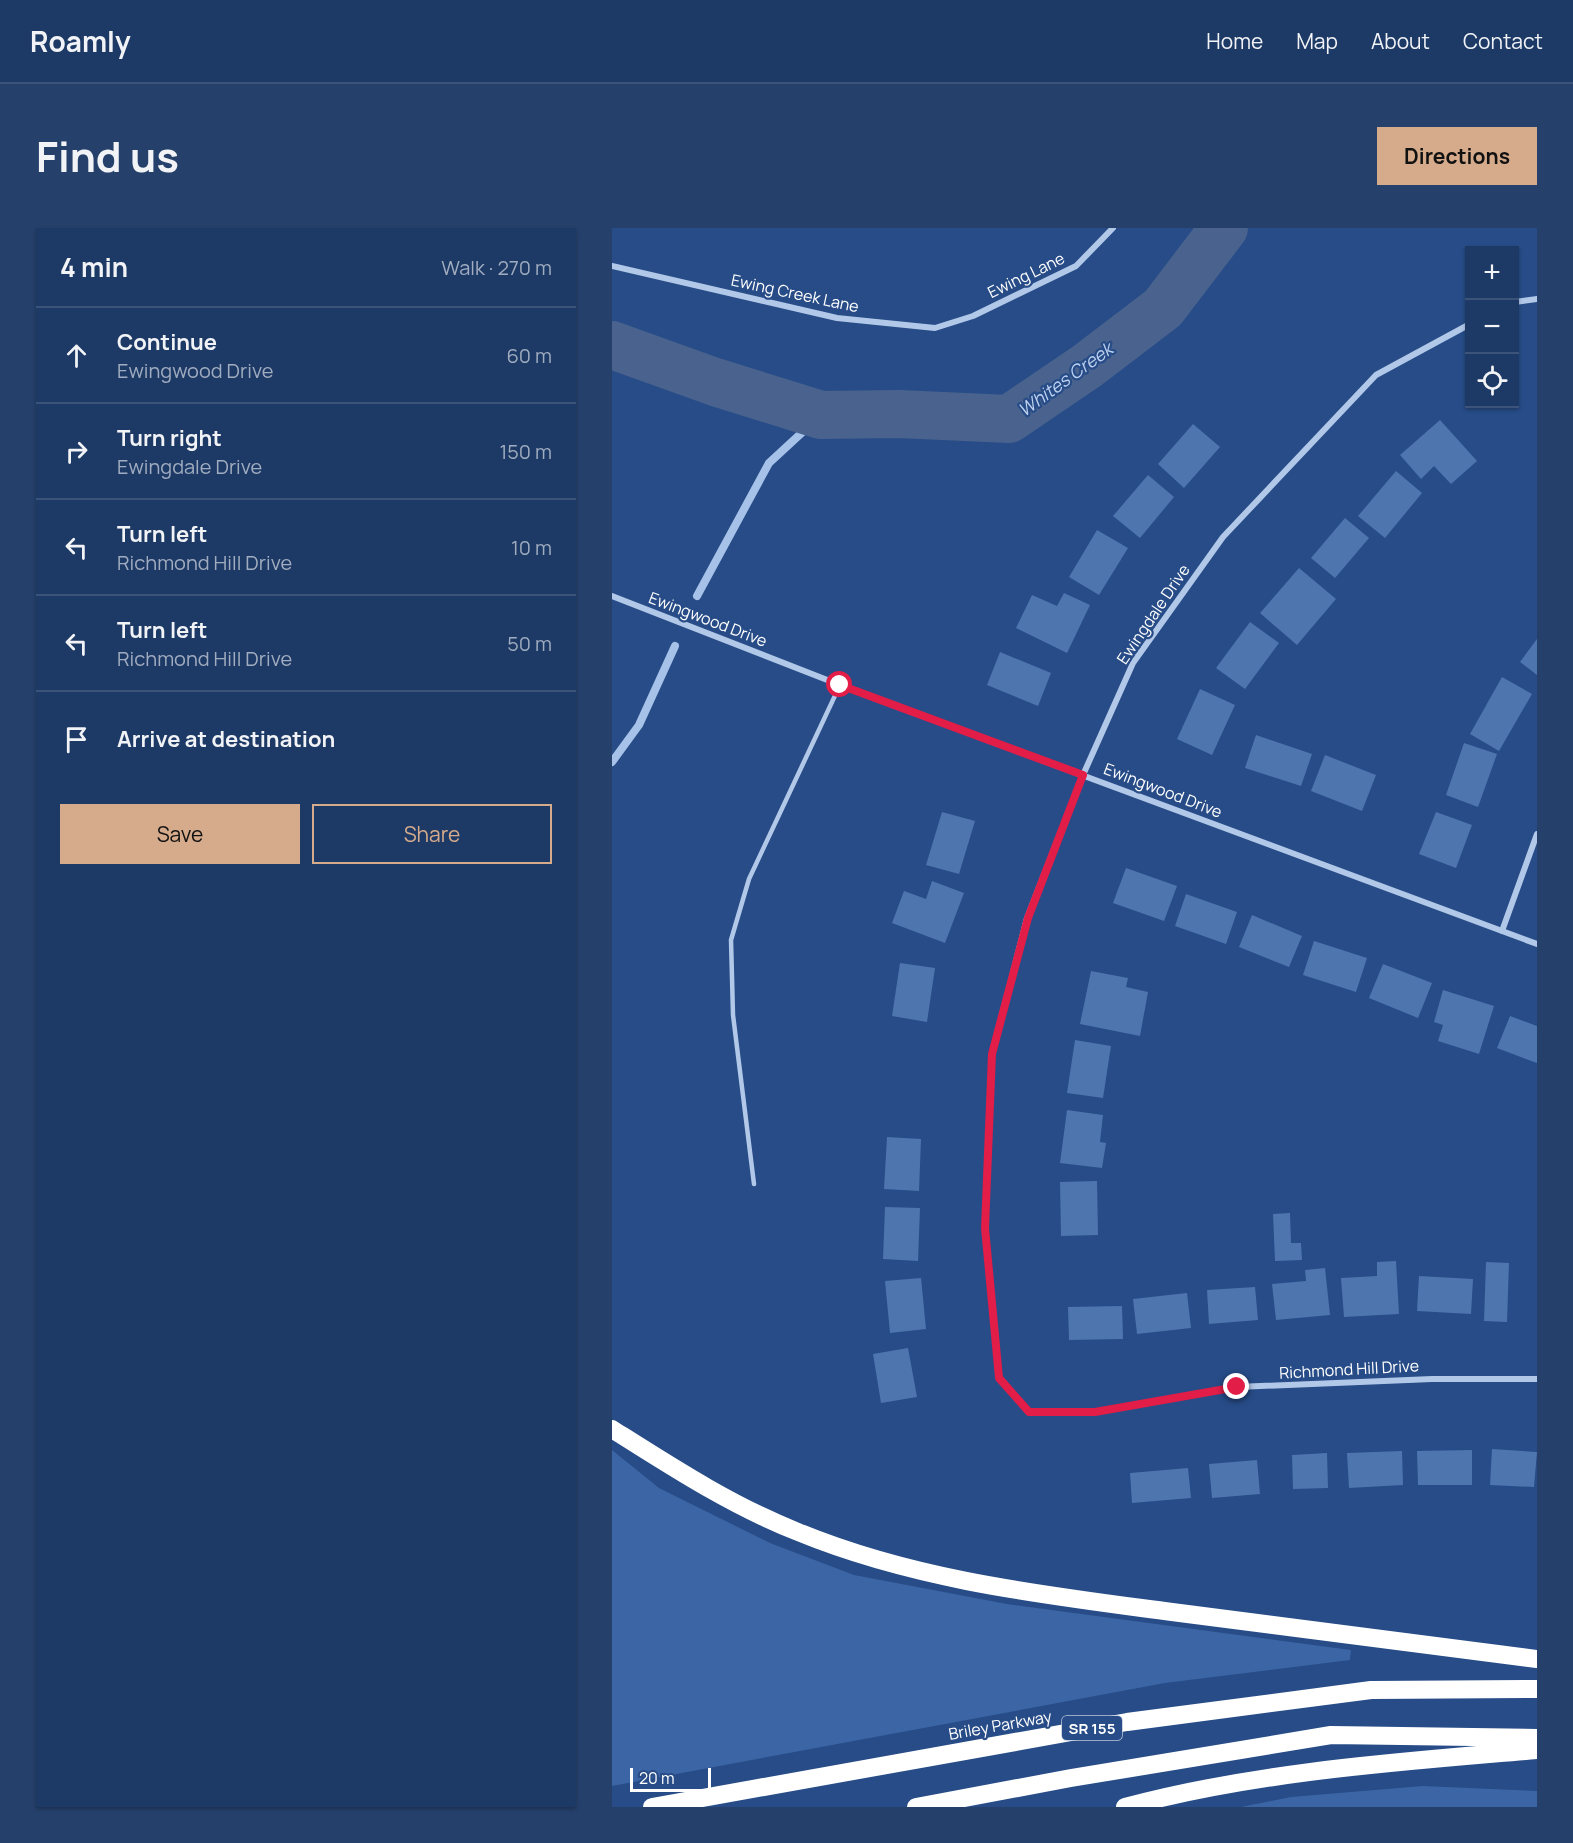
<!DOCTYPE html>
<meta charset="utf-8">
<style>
:root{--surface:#1d3965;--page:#25406b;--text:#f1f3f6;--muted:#a0acbf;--line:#3b5379;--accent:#d6ab8b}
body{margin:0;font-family:Manrope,sans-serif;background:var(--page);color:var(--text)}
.controls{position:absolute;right:18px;top:18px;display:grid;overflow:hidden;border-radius:0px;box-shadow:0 2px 4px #0004}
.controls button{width:54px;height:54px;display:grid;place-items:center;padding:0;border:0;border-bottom:2px solid var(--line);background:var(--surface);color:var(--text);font:30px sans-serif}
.scale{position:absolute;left:18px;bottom:15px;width:81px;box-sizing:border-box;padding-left:6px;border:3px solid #fff;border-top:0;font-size:16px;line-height:21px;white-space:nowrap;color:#fff;-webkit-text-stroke:4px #274c87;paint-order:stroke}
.stop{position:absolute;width:18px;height:18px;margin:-14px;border:4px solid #e11d48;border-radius:50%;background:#fff}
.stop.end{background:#e11d48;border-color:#fff;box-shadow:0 2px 6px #0008}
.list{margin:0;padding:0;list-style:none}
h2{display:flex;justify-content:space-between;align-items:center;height:78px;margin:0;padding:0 24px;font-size:26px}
h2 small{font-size:20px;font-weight:400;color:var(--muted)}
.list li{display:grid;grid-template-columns:39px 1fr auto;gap:18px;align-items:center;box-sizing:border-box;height:96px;padding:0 24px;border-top:2px solid var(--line)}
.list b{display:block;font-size:22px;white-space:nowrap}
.list p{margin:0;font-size:20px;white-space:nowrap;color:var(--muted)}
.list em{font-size:20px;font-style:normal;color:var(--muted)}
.actions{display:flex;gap:12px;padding:18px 24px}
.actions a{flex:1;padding:14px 0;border:2px solid var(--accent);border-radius:0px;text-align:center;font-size:21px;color:var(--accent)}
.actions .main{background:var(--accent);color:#111}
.icon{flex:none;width:33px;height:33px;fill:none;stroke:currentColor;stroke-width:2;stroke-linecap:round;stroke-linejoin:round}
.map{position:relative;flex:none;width:925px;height:1579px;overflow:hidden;border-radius:0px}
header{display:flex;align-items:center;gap:36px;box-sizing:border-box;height:84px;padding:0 30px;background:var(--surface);border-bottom:2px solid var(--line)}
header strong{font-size:28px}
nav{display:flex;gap:33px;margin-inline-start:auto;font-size:21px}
.intro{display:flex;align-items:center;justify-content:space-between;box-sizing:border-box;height:144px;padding:0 36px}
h1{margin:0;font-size:42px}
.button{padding:15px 27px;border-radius:0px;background:var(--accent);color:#111;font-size:21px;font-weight:700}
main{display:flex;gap:36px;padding:0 36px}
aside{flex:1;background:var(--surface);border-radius:0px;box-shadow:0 2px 4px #0004}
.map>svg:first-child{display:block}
.green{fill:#3b65a4}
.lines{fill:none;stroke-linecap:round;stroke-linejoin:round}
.stream{stroke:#a7c2e9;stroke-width:8}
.river{stroke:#49638e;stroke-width:48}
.building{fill:#4f75af}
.service{stroke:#b2c8e8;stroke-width:4.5}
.minor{stroke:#b2c8e8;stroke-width:6}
.motorway{stroke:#fff;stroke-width:18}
.route{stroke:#e11d48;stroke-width:8}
.labels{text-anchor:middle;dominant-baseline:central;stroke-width:4.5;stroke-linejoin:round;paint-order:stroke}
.shield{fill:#274c87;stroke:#bec9db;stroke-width:1.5}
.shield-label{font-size:15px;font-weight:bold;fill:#fff}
.street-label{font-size:16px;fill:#fff;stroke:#274c87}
.water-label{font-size:18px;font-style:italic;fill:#bed2f0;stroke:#274c87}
</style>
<header>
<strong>Roamly</strong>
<nav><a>Home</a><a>Map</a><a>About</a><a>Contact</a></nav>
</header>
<div class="intro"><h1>Find us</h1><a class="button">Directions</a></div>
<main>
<aside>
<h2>4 min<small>Walk · 270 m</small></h2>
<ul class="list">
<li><svg class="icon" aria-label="ahead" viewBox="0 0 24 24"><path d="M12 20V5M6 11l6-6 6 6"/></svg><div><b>Continue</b><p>Ewingwood Drive</p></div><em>60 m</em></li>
<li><svg class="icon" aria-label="right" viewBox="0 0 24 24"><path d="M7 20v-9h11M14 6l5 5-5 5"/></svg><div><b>Turn right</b><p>Ewingdale Drive</p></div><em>150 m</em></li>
<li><svg class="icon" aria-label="left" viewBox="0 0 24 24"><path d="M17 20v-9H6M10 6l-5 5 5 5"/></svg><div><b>Turn left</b><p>Richmond Hill Drive</p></div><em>10 m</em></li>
<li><svg class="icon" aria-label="left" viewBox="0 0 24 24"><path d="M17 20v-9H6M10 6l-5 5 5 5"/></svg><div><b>Turn left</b><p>Richmond Hill Drive</p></div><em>50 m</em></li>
<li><svg class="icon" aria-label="arrive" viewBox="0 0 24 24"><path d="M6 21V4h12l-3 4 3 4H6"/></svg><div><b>Arrive at destination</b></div></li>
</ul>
<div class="actions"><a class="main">Save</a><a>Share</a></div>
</aside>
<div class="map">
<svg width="925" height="1579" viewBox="0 0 925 1579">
<rect width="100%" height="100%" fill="#274c87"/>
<!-- green -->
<g class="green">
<path d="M0,1222L47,1260L158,1315L242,1347L395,1376L739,1422L738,1432L553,1455L0,1558Z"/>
<path d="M811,1558L925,1563V1579H629L679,1569Z"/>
</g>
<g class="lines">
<!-- stream -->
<g class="stream">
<path d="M85,368L157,235L209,187"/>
<path d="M0,534L27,497L63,418"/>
</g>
<!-- river -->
<path class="river" d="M0,117L103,154L209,187L287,186L397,191L475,138L551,80L612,0"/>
</g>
<!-- building -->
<g class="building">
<path d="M828,192L865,233L839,256L822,238L809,251L788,227Z"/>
<path d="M581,196L608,219L572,260L546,236Z"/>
<path d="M784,243L810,265L773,310L746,288Z"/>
<path d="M536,247L562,269L528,310L501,288Z"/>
<path d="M733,290L757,310L723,350L699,330Z"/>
<path d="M485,302L516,320L487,367L457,349Z"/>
<path d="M687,340L724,371L685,417L648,385Z"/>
<path d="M452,365L478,377L455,425L404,400L420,367L445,378Z"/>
<path d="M638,394L667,415L633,461L604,440Z"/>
<path d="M925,411V447L908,434Z"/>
<path d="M388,424L439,445L426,478L375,457Z"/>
<path d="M890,449L920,466L887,523L858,506Z"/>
<path d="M588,461L623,477L600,527L565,511Z"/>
<path d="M644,507L700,526L689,558L633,540Z"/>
<path d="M852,515L885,526L866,579L834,567Z"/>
<path d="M713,527L764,547L750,583L699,563Z"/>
<path d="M330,584L363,593L347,646L314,637Z"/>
<path d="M824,584L860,597L844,640L807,626Z"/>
<path d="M514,640L565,658L552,693L501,675Z"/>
<path d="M320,653L352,665L333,715L280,695L292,663L314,671Z"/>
<path d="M574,666L625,684L614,716L563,698Z"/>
<path d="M640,687L690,708L677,739L627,719Z"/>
<path d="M702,713L755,730L744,764L691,747Z"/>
<path d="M288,735L323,740L315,794L280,788Z"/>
<path d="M771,736L820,755L806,790L757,770Z"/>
<path d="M479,743L516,750L514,759L536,764L528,808L468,796Z"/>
<path d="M831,762L882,778L867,826L826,813L831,797L822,794Z"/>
<path d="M898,788L925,798V835L885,820Z"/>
<path d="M463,812L499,818L491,870L455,865Z"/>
<path d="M455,882L491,887L488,914L494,915L490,940L448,935Z"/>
<path d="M275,909L309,911L307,963L272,961Z"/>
<path d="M485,953L486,1007L449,1008L448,954Z"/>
<path d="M273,979L308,980L306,1033L271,1031Z"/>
<path d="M678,985L679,1015H689L690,1032L663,1033L661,986Z"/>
<path d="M784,1033L787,1086L732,1089L729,1050L765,1048V1034Z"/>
<path d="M874,1034L897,1035L895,1094L872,1093Z"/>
<path d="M713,1040L718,1087L664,1092L660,1056L694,1053L693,1042Z"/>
<path d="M807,1048L861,1051L859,1086L805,1083Z"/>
<path d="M309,1050L314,1101L278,1105L273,1053Z"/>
<path d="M643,1059L646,1092L597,1096L595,1062Z"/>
<path d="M575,1065L579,1100L525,1106L521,1071Z"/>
<path d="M510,1078L511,1111L457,1112L456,1079Z"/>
<path d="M296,1120L305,1169L269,1175L261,1126Z"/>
<path d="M880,1221L925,1224L922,1259L878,1257Z"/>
<path d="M860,1222V1257H806L805,1223Z"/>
<path d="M790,1223L791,1257L737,1260L735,1225Z"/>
<path d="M715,1225L716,1260L681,1261L680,1227Z"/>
<path d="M645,1232L648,1266L600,1270L597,1236Z"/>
<path d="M576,1240L579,1270L520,1275L518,1245Z"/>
</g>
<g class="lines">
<!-- service -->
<path class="service" d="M142,956L121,787L119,712L137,651L228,457"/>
<!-- minor -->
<g class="minor">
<path d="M0,38L225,90L323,100L361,88L464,38L501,0"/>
<path d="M903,74L925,71"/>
<path d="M858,96L764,147L611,309L521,435L471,547L415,690L380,826L373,1000L387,1150L417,1184H483L625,1159L820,1151H925"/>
<path d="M0,368L246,464L925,716"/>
<path d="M890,703L925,606"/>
</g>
<!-- motorway -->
<g class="motorway">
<path d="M0,1201C60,1239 120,1278 186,1304C305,1353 433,1367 560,1384C681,1399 803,1415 925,1431"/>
<path d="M40,1579L515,1494L759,1462L925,1461"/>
<path d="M304,1579L459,1550L719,1507L925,1510"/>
<path d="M513,1579C648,1543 787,1534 925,1522"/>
</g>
</g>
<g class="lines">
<!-- route -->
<path class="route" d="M228,457L471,547L416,690L380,826L373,1000L387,1150L417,1184H483L625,1159"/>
</g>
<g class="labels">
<!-- shield labels -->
<rect class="shield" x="450" y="1488" width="60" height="24" rx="4.5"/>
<g class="shield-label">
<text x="480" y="1500">SR 155</text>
</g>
<!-- street labels -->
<g class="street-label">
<text transform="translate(414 47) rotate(-26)">Ewing Lane</text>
<text transform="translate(183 65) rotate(12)">Ewing Creek Lane</text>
<text transform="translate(541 386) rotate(-56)">Ewingdale Drive</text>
<text transform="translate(96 391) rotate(21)">Ewingwood Drive</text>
<text transform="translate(551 562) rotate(21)">Ewingwood Drive</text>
<text transform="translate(737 1141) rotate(-3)">Richmond Hill Drive</text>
<text transform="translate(388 1497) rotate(-10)">Briley Parkway</text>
</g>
<!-- water labels -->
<g class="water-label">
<text transform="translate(453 151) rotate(-36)">Whites Creek</text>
</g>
</g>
</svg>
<div class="controls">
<button>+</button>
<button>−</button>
<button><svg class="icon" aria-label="locate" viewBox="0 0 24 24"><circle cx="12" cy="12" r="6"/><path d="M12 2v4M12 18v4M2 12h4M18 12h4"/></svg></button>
</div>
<div class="scale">20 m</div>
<div class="stop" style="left:228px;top:457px"></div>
<div class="stop end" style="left:625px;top:1159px"></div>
</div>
</main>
